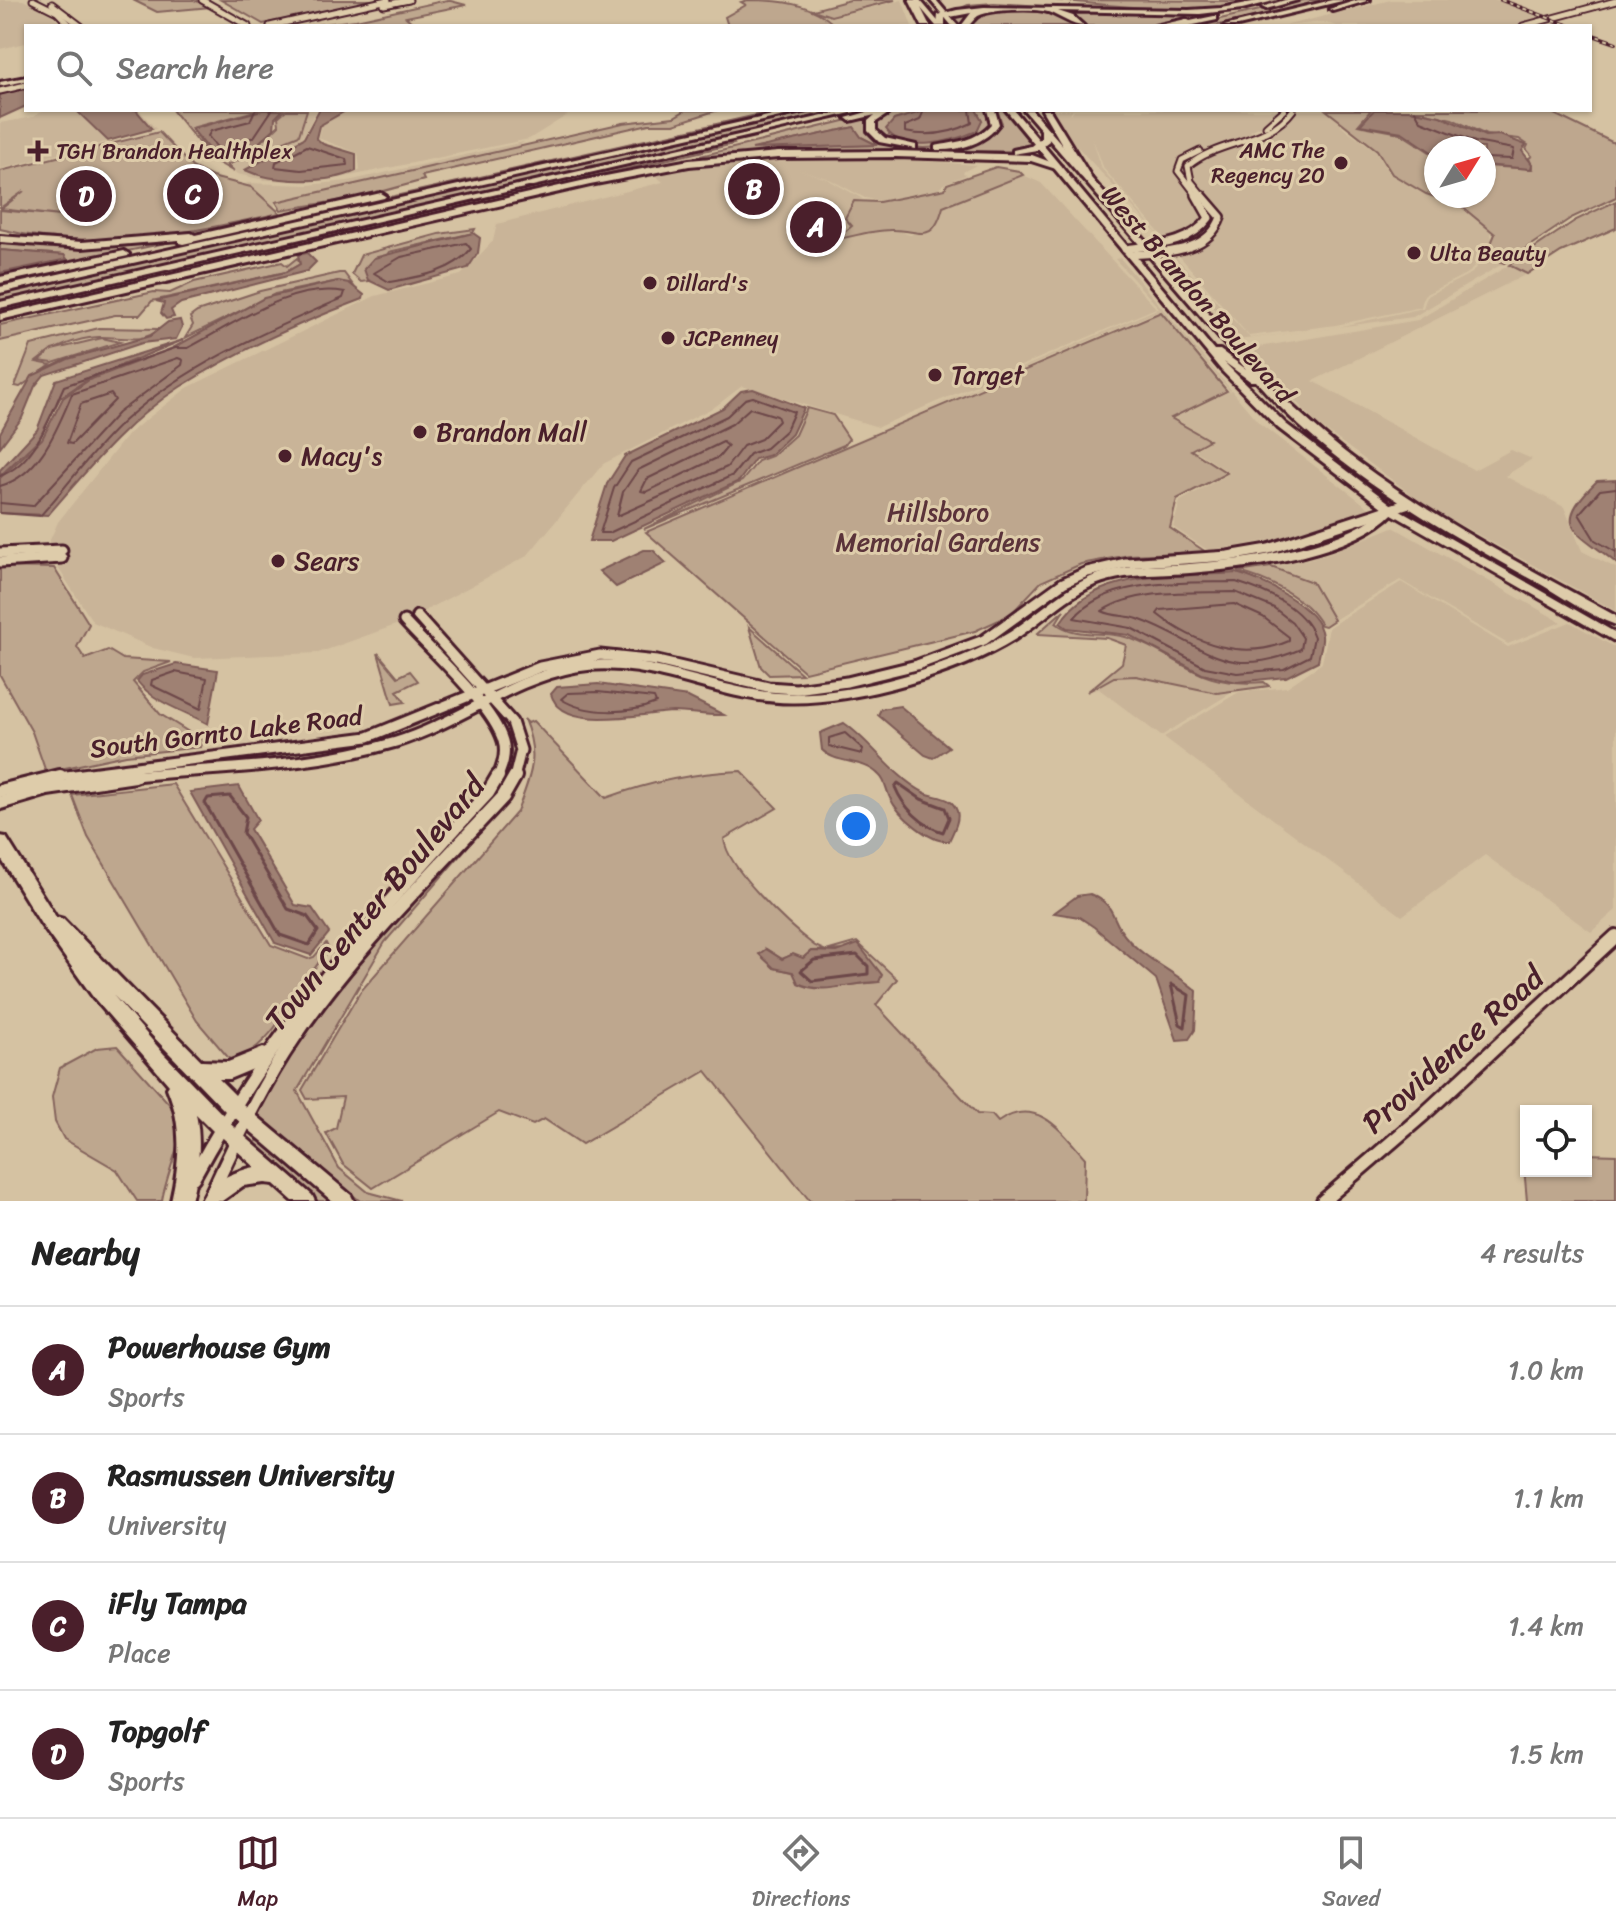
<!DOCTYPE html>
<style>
:root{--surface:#fff;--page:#f6f6f6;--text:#222;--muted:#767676;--line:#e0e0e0;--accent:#4a1f2b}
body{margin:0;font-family:Sriracha,sans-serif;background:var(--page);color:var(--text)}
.controls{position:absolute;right:24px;bottom:24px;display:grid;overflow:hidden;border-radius:0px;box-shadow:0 2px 6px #0004}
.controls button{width:72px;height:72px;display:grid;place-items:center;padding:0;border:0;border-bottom:2px solid var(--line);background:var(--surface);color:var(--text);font:40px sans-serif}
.compass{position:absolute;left:1424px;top:136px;width:72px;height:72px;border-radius:50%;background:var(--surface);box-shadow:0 2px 6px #0004;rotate:53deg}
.you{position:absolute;left:856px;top:826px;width:28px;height:28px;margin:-20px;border:6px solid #fff;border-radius:50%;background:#1a73e8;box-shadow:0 0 0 12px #1a73e833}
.badge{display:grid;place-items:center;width:52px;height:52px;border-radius:50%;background:var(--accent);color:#fff;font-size:26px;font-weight:700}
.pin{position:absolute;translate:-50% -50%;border:4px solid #fff;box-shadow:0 2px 8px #0006}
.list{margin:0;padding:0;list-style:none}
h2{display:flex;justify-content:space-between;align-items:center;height:104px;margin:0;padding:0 32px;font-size:34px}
h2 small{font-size:26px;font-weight:400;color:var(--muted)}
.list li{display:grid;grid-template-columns:52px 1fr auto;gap:24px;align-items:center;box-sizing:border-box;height:128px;padding:0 32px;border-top:2px solid var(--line)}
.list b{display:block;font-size:30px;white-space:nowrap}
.list p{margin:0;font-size:26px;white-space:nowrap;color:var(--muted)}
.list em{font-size:26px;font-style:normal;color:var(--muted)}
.icon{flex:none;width:44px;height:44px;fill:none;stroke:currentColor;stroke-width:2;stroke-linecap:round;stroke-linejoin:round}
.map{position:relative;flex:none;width:1616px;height:1201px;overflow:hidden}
.search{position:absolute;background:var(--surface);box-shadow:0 2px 6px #0004;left:24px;right:24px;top:24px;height:88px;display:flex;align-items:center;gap:20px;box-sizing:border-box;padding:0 28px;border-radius:0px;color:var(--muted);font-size:30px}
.sheet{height:616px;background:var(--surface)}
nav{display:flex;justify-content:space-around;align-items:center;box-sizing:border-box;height:112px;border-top:2px solid var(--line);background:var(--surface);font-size:22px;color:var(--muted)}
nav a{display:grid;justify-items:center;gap:4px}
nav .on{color:var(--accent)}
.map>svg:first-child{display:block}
.built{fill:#c9b498}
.green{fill:#bea78e;stroke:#84635c;stroke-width:2;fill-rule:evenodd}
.water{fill:#9f8173;stroke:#7d5a56;stroke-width:2}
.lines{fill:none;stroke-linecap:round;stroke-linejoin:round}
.shore-far1{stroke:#6c4648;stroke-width:2}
.shore{stroke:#6c4648;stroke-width:3}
.tertiary-far3-casing{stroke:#4a1f2b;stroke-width:9}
.tertiary-far2-casing{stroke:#4a1f2b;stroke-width:12}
.tertiary-far1-casing{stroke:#4a1f2b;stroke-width:15}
.tertiary-casing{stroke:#4a1f2b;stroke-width:18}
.primary-casing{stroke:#4a1f2b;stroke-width:6}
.trunk-casing{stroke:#4a1f2b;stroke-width:6}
.motorway-casing{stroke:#4a1f2b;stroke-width:6}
.tertiary-far3{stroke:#deccaa;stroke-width:5}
.tertiary-far2{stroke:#deccaa;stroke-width:7}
.tertiary-far1{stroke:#deccaa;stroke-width:9}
.tertiary{stroke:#deccaa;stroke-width:12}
.primary{fill:#deccaa;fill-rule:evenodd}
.trunk{fill:#deccaa;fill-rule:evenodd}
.motorway{fill:#deccaa;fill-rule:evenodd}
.rail-casing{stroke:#4a1f2b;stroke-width:4}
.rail{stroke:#deccaa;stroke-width:2;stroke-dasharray:4;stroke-linecap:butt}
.poi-dot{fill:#4a1f2b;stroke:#deccaa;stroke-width:3}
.labels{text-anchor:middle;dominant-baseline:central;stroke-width:6;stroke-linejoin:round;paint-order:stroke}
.far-poi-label{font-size:22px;fill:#4a1f2b;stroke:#deccaa;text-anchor:start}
.street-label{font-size:26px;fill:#4a1f2b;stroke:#deccaa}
.poi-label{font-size:26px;fill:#4a1f2b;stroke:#deccaa;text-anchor:start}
.park-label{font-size:26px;fill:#5b333a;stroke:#deccaa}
.near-street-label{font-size:32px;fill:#4a1f2b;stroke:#deccaa}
</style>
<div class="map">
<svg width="1616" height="1201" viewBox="0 0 1616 1201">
<rect width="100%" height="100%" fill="#d5c2a2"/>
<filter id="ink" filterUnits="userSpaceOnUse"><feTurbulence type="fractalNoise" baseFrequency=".0125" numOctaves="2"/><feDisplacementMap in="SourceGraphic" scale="16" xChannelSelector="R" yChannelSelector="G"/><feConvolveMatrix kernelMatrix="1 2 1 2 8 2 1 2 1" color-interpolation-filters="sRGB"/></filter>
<g filter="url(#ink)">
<!-- built -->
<g class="built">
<path d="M0,0H23L52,15L62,26H26V43L0,49Z"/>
<path d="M902,0L912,26H840L820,13L832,17Z"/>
<path d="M1391,0H1508L1552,17L1520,26H1337L1323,22L1284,26Z"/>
<path d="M45,110H139L156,129L0,169V123L33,117Z"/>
<path d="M307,110H317L302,138L243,171L262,177L300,179L356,173L360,169L358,153L318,138L321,126L349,110L574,111L529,139L340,178L297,181L264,180L237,174L226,165L298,135Z"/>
<path d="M1051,110H1072L1070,115L1074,110H1282L1273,120L1250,131L1254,133L1278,121L1287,110H1290L1274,130L1295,110H1326L1343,126L1340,125L1375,150L1390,174L1425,195L1459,206L1490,229L1492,240L1470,272L1424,295L1421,307L1336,325L1249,336L1104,169L1092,137L1102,169L1165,242L1062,130Z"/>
<path d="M524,142L515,149L275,201V208L246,183L308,185L348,181Z"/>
<path d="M816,159H898L976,165L963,172L966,175L945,183L938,190L880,201L865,198L829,179L798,169L827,179L863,199L854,201L852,226L837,239L896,229L910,235L939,220L942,207L1023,175L1041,183L1156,308L878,427L742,386L716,406L603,464L527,556L404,622L318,653L194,658L153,648L93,622L46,549L58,522L129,433L187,388L375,296L461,275L493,241L497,224L663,182L654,174L663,172L750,162Z"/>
<path d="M1490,246L1493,258L1504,263L1413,317L1238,340L1170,251L1250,338L1338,327L1423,308L1427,296L1472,273Z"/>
<path d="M1120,258L1259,423L1369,508L1294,536L1209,551L1173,527L1180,501L1230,473L1195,450L1211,440L1174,418L1230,391L1161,310L888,426L1159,308L1115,259Z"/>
<path d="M1509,265L1527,274L1313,381L1474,470L1511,450L1532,459L1505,476L1564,507L1582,551L1616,568V611L1430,508L1317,424L1247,349L1418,320Z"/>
<path d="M1393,527L1395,528L1561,622L1508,644L1400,580L1334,620L1312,582L1271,567L1322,556Z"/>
<path d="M1401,582L1508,647L1570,622L1616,648V910L1591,932L1485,855L1402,916L1164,737L1239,692L1287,687L1322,663L1329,627Z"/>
<path d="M1136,676L1217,693H1231L1161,736L1099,689L1086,692L1114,677Z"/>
</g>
<!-- green -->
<g class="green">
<path d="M133,0H194L211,7L157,12Z"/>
<path d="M221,0H378L263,24Z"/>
<path d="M447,0L466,5L406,17L414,24L405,26H309L356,20Z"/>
<path d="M748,0C777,0 814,3 835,26H728L725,17L746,5L741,2Z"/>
<path d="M850,0H895L831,16L813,10Z"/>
<path d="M1056,0L1248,1L1267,0C1192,16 1131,7 1056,0Z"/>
<path d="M1304,0H1329L1215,26H1189Z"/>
<path d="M994,3L1173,14L1243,9L1153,26H1082L1045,9L1004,7L971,15L962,26L949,13L968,5Z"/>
<path d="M1017,8L1046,10L1078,26H967L968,21L983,12Z"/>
<path d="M172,110H259L191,128L212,157C237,165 264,140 279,125L278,117L286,110H307L299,135L227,165L234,172L212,159Z"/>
<path d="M686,110H718L674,124H649L422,176L424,180L362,197L281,210L276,202L623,123L674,117Z"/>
<path d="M779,110H795L335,213L252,228Z"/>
<path d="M819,110H847L0,302V293Z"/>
<path d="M894,110H928L894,120L889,134L916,143L982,120L976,110H987L993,123C965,148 906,160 876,131L875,122Z"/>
<path d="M997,110H1003L1033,146L1012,151L827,152L659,166L877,113L868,124C875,131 883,141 892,144C923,158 983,151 1002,123ZM854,127L861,137L877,145L758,148Z"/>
<path d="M1326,110H1371L1358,125L1400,133L1436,156V196H1484V166L1533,169L1529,158L1532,156L1526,149L1528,145L1519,139L1486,135L1452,119L1411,110H1546L1616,144V197L1571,218L1504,263L1492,258L1490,246L1495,234L1461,206L1426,194L1392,174L1377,150Z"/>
<path d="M159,132L192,167L212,177L251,187L280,213C187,234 94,253 0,229V210L60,216L1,209L24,191L0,208V171Z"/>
<path d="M732,142L734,144L0,314V308Z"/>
<path d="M996,167L1019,171L1023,175L943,207C933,245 920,230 894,230C875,229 854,236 835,240L852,226L845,218L854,201L879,202L945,189L947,184Z"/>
<path d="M1616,201V228L1561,252L1527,274L1509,265L1576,220Z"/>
<path d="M475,229L473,233L389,252L369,281L361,282L352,274L361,255L439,234Z"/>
<path d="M0,240L78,246L175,241L0,278V273L67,259L64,255L0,250Z"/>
<path d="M297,258L300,264L286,272L152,301L140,315H115L0,341V325L154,292L170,293L194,282L282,262L287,266Z"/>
<path d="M339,273H344L353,285L338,281L275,294L185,338L193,325L190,317L197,312L260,291Z"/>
<path d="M1161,312L1227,391L1171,418L1209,440L1191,450L1227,473L1177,499L1170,528L1206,552L1129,555L1081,564L1041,582L1010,615L975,631L805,672L646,532Z"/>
<path d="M99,328L159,329C143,345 119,336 99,337C77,338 52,348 36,362L51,365L20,387L15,386L31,345Z"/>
<path d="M102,338L120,342L53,363L39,361L52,350Z"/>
<path d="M807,408L833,415L849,439L844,445L644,529L742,481L758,461L772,456L795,435Z"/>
<path d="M0,567L54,568L89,624L77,647L85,659L108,650L123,659L171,662L143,672L133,682L160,714L203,741L201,747L126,755L46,772L32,732L0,675Z"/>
<path d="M1271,567L1312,582L1334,620L1325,626L1321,625C1306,597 1267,579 1238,572Z"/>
<path d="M1064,610L1056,623C1076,639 1106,630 1129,638C1185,658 1195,688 1264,682L1269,686L1217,693L1136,676L1114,677L1087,692L1122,663L1126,645L1107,638L1037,634Z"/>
<path d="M749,627L802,674L769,675L761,667Z"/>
<path d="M378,653L398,677L410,671L418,681L397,691L405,702L393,704Z"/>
<path d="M524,719L528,723L533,721L606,798C649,782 694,773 741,771L777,808L724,839C727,868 787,925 815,946L826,951L857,942L897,979L876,1005L977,1114L992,1115L998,1122C1037,1095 1061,1131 1085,1158L1084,1201H810L706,1071L582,1144L544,1119L533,1125L499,1112L373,1188L343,1164L326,1133L336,1128L343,1097L307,1099L302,1090L360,992L517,812C531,774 540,757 524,719ZM766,949L782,959L803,958L811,951L849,950L879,982L820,988L793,972L774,968Z"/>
<path d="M173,784L271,945L308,959L314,957L326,943L329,950C296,986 279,1043 232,1062L197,1021L88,837L72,795Z"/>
<path d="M514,793L385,942L297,1091L339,1168L368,1192L402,1201H360L265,1123L258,1114L260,1104C328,989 424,891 514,793Z"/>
<path d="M117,1046L181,1117C185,1135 165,1178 162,1201H137L117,1170L64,1139L55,1122L52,1097L60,1068L97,1048Z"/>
<path d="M260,1139L263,1141L335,1201H317L253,1144Z"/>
<path d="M1586,1154L1616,1155V1201H1527L1524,1167L1526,1165V1171H1586Z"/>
</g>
<!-- water -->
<g class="water">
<path d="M26,89V106L0,118V94Z"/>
<path d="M76,110H136L152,129L108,141Z"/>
<path d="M262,110H283L275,118L274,129L255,146L224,158L214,156L192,129Z"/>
<path d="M319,110H347L319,126L316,138L323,144L356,154V171C328,184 273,183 245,170L304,138Z"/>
<path d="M928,110H976L982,120L977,131C954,141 904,155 886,129L894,120Z"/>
<path d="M1374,110H1409L1440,116L1485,136L1500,135L1526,145L1522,151L1532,164L1531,169L1484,165V148H1436V155L1402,132L1360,125Z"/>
<path d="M854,127L861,137L877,145L752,149Z"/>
<path d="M473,233L480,238L478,253L468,268L389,290L368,280L364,269L374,258Z"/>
<path d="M0,250L64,255L67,259L0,273Z"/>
<path d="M307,253L316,262L307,271L181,303L171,310L174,317L166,319L161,313L164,303L156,301L286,272L300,264L298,255Z"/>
<path d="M338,281L349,283L364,295L363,299C301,322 237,351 180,387C129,419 88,469 48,515L0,513V478L42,439L63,398L89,380L173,348L264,298Z"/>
<path d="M180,320L182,327L176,339L142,343L44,375L35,386L22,418L0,447V433L32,376L68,359L150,336L168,322Z"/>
<path d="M183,340L88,379L60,398L39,439L0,476V470L37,430L56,380Z"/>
<path d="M753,389L804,408L792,434L770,455L755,459L739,481L611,541H589L607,484L625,456L723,408L741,391Z"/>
<path d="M1616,480V563C1577,530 1549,528 1597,481Z"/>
<path d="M644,550H653L666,563L616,587L599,571Z"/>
<path d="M1236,573C1260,579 1319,606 1322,636C1323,643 1319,654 1318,661L1286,677L1237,682L1202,674L1129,635L1067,628L1060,623C1094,568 1179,578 1236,573Z"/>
<path d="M176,664L218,670L208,724C183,710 154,703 137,681L142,675Z"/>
<path d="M598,684L688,697L724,715C707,716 690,712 673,712C641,713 562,733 551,694L557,687Z"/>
<path d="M900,706L949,747L933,758L925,755L878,715L881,709Z"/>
<path d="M844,723C873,743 893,777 925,793C937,798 952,796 957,811C960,820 953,832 949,841C930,843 898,815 890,798C886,790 886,781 879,775C863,758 837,765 822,750L820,733Z"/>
<path d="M239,786L258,820L250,829L295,905L312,908L329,933L311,955L275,943L190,792Z"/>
<path d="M1090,894C1117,905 1110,918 1125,936C1145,960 1174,971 1197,991L1195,1030L1189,1039L1177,1040L1156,979L1094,927L1079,917L1054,913L1077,896Z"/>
<path d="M858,944L882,975L879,982C850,982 823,996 798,983L793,972L774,968L759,954L766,949L782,959L793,954L803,958L811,951L837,952Z"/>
</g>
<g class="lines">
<!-- shore-far1 -->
<g class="shore-far1">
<path d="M255,110L250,121L211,131L208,136L219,150L254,137L272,110"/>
<path d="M924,110L920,120L905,126V132C929,137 950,134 972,123L970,110"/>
<path d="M1415,110L1421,121L1475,142L1514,149L1512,159L1484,158"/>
<path d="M307,146L346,159L347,165L301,170L275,167L276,162Z"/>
<path d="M466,243L471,249C451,273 419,277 389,282L374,273L401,257Z"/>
<path d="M111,394L115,400L72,444L67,443L81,404Z"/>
<path d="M753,397L794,412L786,430L766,448L750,454L733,475L609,533H600L614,488L631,462L727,416L745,399Z"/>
<path d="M750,408L777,416L779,421L761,439L743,446L727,467L617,516L623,492L638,470L732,424Z"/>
<path d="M723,442L728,446L719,457L646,492L641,491L647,479Z"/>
<path d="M0,476C36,463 49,418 64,386L175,348H188C234,324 291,282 345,292L343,298C267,331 188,364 125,420C94,448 68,485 40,516L0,513"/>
<path d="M0,486C40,475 57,429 72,394L178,358L183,360L182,365L118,413L33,506L0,503"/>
<path d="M1616,488L1600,490L1579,514L1595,540L1616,552"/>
<path d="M1236,582C1265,591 1303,606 1314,637L1310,656L1284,669L1237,673L1205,667L1131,628L1074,618C1108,577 1187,583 1236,582Z"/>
<path d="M1235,592L1274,608L1292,622L1303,638L1301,649C1223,683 1205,643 1138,619C1126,615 1114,617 1102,611C1137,588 1195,593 1235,592Z"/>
<path d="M1234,604L1263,617L1289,637V641C1243,661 1195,644 1157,614L1160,610Z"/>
<path d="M175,672L207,678L201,709L151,685L152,680Z"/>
<path d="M598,692L654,698L656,703C629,714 586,715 561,699L568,693Z"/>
<path d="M845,733L863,749L862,754L829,746V738Z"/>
</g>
<!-- shore -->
<g class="shore">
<path d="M898,783L921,799L945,808L949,818L943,832C922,826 903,807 895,787Z"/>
<path d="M230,796L246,817L243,833L288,909L307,916L318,931L309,945L280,935L205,803L208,798Z"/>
<path d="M857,955L868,966V974L812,981L801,971L814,960Z"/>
<path d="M1171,984L1189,995L1185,1027L1180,1024Z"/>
</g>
<!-- tertiary-far3 casing -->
<g class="tertiary-far3-casing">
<g id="tertiary-far3">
<path d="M33,0L57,12L71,26"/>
<path d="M202,0L248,26"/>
<path d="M52,4L81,26"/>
<path d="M384,5L409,0"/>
<path d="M270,26L388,0"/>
<path d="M1523,26L1616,1"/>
<path d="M0,91L26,85"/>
<path d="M1266,126L1284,110"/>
<path d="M1198,197L1178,171L1182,160L1200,151"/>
<path d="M1204,197L1191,181L1188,166C1220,139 1267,145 1293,110"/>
</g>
</g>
<!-- tertiary-far2 casing -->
<g class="tertiary-far2-casing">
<g id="tertiary-far2">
<path d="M1125,249C1156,245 1189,245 1209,218L1196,195"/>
<path d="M1131,255C1164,252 1208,254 1221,217L1202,195"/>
</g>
</g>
<!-- tertiary-far1 casing -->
<g class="tertiary-far1-casing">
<g id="tertiary-far1">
<path d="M0,553L62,550"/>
<path d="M0,562L62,558"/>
<path d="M417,616L512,722L521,750L514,778"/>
<path d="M404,621C430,650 493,706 503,741C507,754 503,766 497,778"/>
<path d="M51,778L368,737L540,667L600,655L657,661L768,687L796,689L847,682L917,665L984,640L1063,583L1087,572L1126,563L1228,556L1269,549L1409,503"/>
<path d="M116,778C210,767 305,769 396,742C458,723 511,679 576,667C652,654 718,699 794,698C858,698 957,670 1012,636C1042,617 1067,589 1101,578C1132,568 1164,571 1195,568C1251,564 1352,550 1391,509"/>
</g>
</g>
<!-- tertiary casing -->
<g class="tertiary-casing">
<g id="tertiary">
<path d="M0,791L60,776"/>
<path d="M0,803L47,789L135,776"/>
<path d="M193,1178C274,1028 373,916 488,793L498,776"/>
<path d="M208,1201C234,1146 259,1089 294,1038C353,950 431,875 503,797L515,776"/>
<path d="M1323,1201L1423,1115L1616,936"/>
</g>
</g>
<!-- primary casing -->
<g class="primary-casing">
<g id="primary">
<path d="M914,0H920L942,26H936Z"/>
<path d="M930,0H936L958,26H952Z"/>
<path d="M232,1097L238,1100L351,1195L354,1201H332L226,1110L224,1105L226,1100Z"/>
<path d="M220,1117L226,1120L312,1195L315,1201H293L274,1184L265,1183L243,1186L222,1201H201C210,1181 235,1171 255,1167L214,1130L212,1125L214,1120Z"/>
</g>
</g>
<!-- trunk casing -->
<g class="trunk-casing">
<path id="trunk" d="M1006,110H1014L1214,350H1220L1246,369L1024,110H1032L1276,391C1301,414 1326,438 1354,459C1435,520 1527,567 1616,616V625C1589,616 1560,595 1535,581C1436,527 1331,468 1256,381H1250L1224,362L1286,424L1395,507L1616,633V642L1387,511L1278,428L1221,370Z"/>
</g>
<!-- motorway casing -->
<g class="motorway-casing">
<g id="motorway">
<path d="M909,0H917L930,26H922Z"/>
<path d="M1263,0H1278L1242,9L1200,14L1058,11L1073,16L1084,26C1072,26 1060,16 1048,12C1034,8 991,9 978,16C976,17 970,24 969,26H961L971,13L976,12L945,18V26H937L938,15L957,10L984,7L1189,10L1221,8Z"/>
<path d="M1285,0H1298L1266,9L1262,7Z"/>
<path d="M1332,0H1346L1238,26H1224Z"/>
<path d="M1358,0H1370L1333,11L1329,9Z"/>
<path d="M1214,16H1217V20L1189,26H1155L1186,19L1190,21Z"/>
<path d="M26,77V81L0,86V82Z"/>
<path d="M795,110H811L0,293V287Z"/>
<path d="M849,110H864L0,308V302Z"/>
<path d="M874,110H889L888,114L876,122V130L885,138L916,145V149L879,142L868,131V121L875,115L850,121L846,118Z"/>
<path d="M987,110H995L999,124C985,144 959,151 935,150V146C956,142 976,141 991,124Z"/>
<path d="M1042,110H1050L1091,177L1089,179L1081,177Z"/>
<path d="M1041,127L1048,129L1049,141L1037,150L1013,154V150L1031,146L1041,138Z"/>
<path d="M896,151L1032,155L1061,166L1056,169L1031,161L896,157L778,158L689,166L590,185L0,320V314L590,179L689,160L778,152Z"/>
<path d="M381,193L386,196L384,198L183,244L179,243V240L82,248L0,242V236L82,242L191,233L195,235Z"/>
<path d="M124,251L129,254L128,256L0,283V277Z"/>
<path d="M0,836L6,837L56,917L63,919L202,1061L228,1062L263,1048L270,1050L273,1056L270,1062L229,1079H219L239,1099L242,1105L239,1111L232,1114L225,1111L113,995L164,1054L227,1119L230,1125L227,1131L220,1134L213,1131L196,1114C202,1144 198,1172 191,1201H171C180,1161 183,1126 167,1088L169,1085L93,997L41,924L0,857Z"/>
</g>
</g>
<!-- tertiary-far3 -->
<use href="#tertiary-far3" class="tertiary-far3"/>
<!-- tertiary-far2 -->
<use href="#tertiary-far2" class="tertiary-far2"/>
<!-- tertiary-far1 -->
<use href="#tertiary-far1" class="tertiary-far1"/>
<!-- tertiary -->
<use href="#tertiary" class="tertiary"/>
<!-- primary -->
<use href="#primary" class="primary"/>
<!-- trunk -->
<use href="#trunk" class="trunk"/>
<!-- motorway -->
<use href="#motorway" class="motorway"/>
<!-- rail casing -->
<g class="rail-casing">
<g id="rail">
<path d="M1501,0L1570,26"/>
<path d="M1590,34L1616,43"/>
</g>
</g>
<!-- rail -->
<use href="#rail" class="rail"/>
</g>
</g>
<!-- markers -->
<g class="poi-dot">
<path d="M34 139h8v8h8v8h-8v8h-8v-8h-8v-8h8z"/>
<circle cx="1341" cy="163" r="8"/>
<circle cx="1414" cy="253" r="8"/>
<circle cx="650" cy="283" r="8"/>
<circle cx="668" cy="338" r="8"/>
<circle cx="935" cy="375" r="8"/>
<circle cx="420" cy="432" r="8"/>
<circle cx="285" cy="456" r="8"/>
<circle cx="278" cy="561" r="8"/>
</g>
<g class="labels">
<!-- far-poi labels -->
<g class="far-poi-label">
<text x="1325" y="150" text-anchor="end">AMC The<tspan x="1325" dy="25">Regency 20</tspan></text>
<text x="56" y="151">TGH Brandon Healthplex</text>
<text x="1430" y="253">Ulta Beauty</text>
<text x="666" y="283">Dillard's</text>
<text x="684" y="338">JCPenney</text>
</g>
<!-- street labels -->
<g class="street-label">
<text transform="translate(1198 294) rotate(49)">West Brandon Boulevard</text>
<text transform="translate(226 732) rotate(-7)">South Gornto Lake Road</text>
</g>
<!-- poi labels -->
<g class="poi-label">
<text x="951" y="375">Target</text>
<text x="436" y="432">Brandon Mall</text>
<text x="301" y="456">Macy's</text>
<text x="294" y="561">Sears</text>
</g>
<!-- park labels -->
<g class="park-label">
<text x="938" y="512">Hillsboro<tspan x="938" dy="30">Memorial Gardens</tspan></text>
</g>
<!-- near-street labels -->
<g class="near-street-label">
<text transform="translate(375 903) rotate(-50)">Town Center Boulevard</text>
<text transform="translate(1453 1050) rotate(-42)">Providence Road</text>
</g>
</g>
</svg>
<div class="controls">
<button><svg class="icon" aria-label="locate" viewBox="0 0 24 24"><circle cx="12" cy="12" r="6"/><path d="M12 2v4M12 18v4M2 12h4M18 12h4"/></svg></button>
</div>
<svg class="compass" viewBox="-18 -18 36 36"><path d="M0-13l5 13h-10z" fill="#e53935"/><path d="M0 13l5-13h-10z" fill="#767676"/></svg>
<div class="you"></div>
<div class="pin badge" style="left:816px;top:227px">A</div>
<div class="pin badge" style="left:754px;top:189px">B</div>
<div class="pin badge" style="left:193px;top:194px">C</div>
<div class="pin badge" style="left:86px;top:196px">D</div>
<div class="search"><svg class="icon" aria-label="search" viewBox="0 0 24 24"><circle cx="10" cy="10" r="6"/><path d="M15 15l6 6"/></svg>Search here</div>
</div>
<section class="sheet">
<h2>Nearby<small>4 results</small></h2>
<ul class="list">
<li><span class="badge">A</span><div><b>Powerhouse Gym</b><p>Sports</p></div><em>1.0 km</em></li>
<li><span class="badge">B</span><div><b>Rasmussen University</b><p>University</p></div><em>1.1 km</em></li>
<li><span class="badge">C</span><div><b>iFly Tampa</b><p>Place</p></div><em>1.4 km</em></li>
<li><span class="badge">D</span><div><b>Topgolf</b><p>Sports</p></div><em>1.5 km</em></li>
</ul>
</section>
<nav>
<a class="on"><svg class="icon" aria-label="map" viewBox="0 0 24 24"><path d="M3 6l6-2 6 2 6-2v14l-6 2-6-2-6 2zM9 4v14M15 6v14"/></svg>Map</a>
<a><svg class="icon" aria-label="directions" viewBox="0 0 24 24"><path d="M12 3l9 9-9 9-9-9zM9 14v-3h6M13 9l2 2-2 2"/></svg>Directions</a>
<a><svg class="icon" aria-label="saved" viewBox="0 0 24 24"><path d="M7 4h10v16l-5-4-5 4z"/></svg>Saved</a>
</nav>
